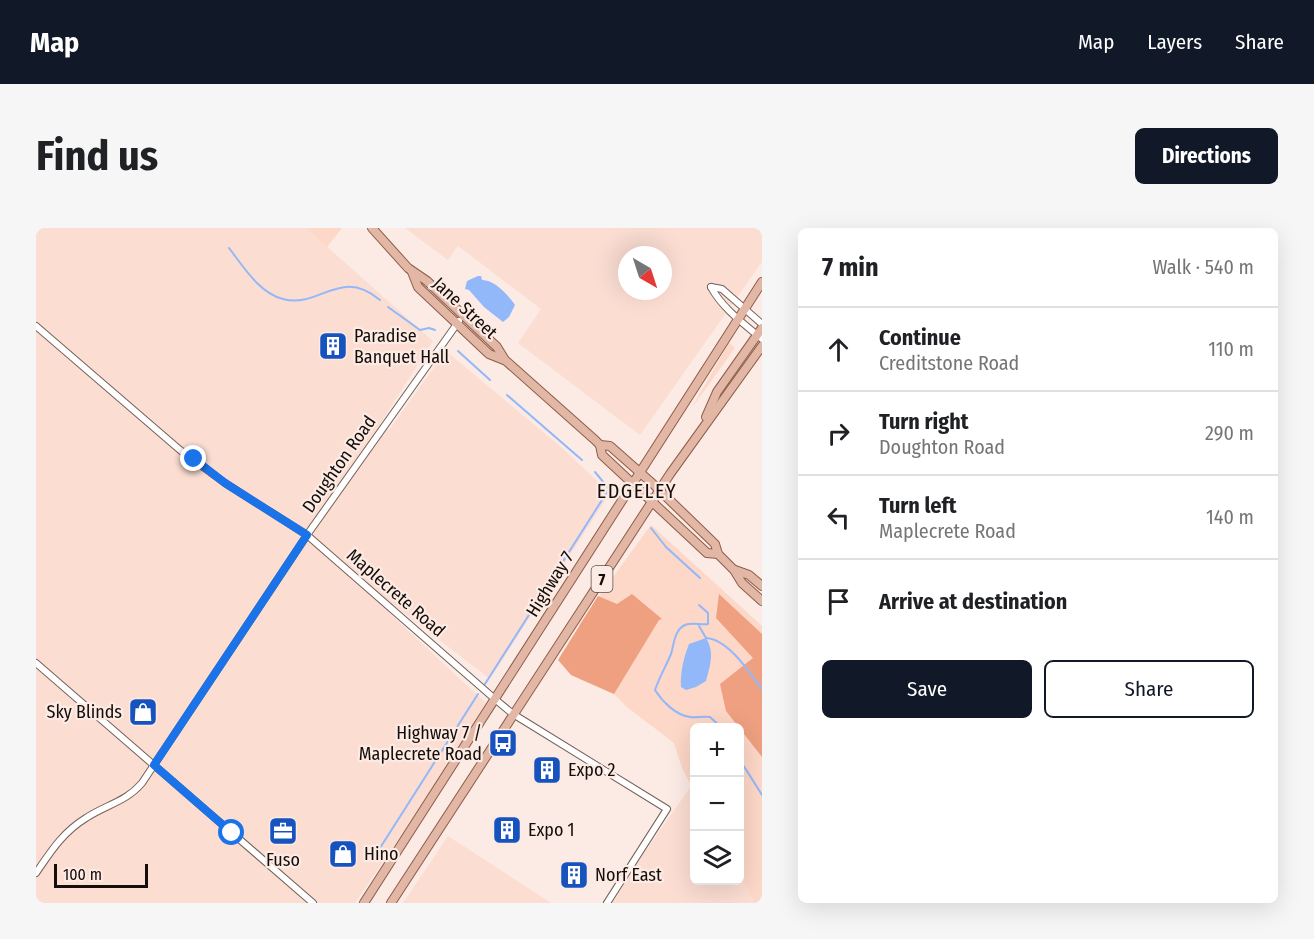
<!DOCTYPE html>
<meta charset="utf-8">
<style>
:root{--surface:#fff;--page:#f6f6f6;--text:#202124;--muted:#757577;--line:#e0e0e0;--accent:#111827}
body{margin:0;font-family:"Fira Sans Condensed",sans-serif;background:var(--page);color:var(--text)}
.controls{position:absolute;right:18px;bottom:18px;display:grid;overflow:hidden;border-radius:9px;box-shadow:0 6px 24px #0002}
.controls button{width:54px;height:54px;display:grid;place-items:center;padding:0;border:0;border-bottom:2px solid var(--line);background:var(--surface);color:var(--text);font:30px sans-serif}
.compass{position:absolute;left:582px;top:18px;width:54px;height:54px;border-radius:50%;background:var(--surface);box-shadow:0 6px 24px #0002;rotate:141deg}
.scale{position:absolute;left:18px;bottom:15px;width:94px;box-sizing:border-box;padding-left:6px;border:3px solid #140d0a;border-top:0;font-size:16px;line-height:21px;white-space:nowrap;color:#140d0a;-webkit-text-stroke:4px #fcebe4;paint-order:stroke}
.stop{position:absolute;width:18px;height:18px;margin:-14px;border:4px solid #1a73e8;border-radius:50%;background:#fff}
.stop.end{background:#1a73e8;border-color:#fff;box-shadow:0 2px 6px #0008}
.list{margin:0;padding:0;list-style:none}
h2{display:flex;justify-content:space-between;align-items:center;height:78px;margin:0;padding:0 24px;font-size:26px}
h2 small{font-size:20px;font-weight:400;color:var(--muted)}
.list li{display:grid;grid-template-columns:39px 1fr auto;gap:18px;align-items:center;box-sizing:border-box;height:84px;padding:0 24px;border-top:2px solid var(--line)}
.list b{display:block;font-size:22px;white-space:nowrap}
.list p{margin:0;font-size:20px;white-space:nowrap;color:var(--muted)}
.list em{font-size:20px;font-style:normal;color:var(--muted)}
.actions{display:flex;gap:12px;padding:18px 24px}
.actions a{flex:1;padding:14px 0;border:2px solid var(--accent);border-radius:9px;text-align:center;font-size:21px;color:var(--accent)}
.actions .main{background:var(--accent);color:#fff}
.icon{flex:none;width:33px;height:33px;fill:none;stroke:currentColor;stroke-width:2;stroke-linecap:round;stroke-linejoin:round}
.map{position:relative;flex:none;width:726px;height:675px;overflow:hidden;border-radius:9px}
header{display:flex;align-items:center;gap:36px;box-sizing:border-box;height:84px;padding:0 30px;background:var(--accent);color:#fff}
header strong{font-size:28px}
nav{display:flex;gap:33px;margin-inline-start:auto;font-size:21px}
.intro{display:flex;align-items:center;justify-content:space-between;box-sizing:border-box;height:144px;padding:0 36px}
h1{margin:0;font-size:42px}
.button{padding:15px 27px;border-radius:9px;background:var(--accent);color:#fff;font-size:21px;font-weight:700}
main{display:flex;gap:36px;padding:0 36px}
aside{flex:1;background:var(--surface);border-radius:9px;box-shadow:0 6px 24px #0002}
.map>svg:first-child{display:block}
.built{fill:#fbddd2;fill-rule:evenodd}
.green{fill:#fdd7c7}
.forest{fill:#eea080}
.water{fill:#92b8fa}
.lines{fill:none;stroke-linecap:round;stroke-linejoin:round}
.stream{stroke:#92b8fa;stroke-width:2}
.minor-casing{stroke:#736159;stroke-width:8}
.major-casing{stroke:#8e5c48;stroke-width:10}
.minor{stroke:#fff;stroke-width:6}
.major{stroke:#e2b7a5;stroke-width:8}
.route{stroke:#1a73e8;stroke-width:8}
.labels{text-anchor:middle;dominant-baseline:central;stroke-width:4.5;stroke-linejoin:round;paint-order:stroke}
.shield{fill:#fcebe4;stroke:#5a504b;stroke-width:1.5}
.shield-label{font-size:16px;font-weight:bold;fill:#140d0a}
.street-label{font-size:18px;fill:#140d0a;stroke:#fcebe4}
.poi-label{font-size:18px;fill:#140d0a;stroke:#fcebe4;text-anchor:start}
.neighbourhood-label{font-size:20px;letter-spacing:1.5px;fill:#140d0a;stroke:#fcebe4}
</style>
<header>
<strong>Map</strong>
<nav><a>Map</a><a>Layers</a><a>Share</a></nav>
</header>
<div class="intro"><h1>Find us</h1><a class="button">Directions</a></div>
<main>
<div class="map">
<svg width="726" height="675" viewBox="0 0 726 675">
<rect width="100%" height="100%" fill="#fcebe4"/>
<!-- built -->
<g class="built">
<path d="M0,0H270L397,113L344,196L353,202L410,123L525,219L574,265L454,451L358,377L354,386L450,475L397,560L319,675H0Z"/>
<path d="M369,0H726V34L604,207L482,115L505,81L422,18L412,32ZM591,27H627V63H591Z"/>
<path d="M658,554V652H704V630L726,675H573Z"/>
<path d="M412,608L515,675H367Z"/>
</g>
<!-- green -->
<g class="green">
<path d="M270,0H306L291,19Z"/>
<path d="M693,115L699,120L655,181Z"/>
<path d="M615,297L726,398V675H719L704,646V500H658V563L646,540L638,515L591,479L578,466L543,451V396Z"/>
</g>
<!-- forest -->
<g class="forest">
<path d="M596,366L626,391L623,392L578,466L535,447L522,432L562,368L581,376Z"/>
<path d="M683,366L726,406V529L690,483L684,456L717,430L680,390Z"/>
</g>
<!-- water -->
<g class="water">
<path d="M442,48H445L446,52C459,52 472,67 479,77L473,89L467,94L448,79L433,62L429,61L431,53Z"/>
<path d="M670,410C679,424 674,438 670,453L660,459L650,462L645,459C644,444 648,429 653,416Z"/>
</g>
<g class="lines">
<!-- stream -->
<g class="stream">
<path d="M193,20C207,38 223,65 247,71C284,81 304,38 344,72"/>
<path d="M352,79L384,102L393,100L399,102"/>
<path d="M422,123L454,152"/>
<path d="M471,167L546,232"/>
<path d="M615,300L630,319L664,350"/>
<path d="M663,377L672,385V396C665,397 655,394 649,397C638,402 638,417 635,426C630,438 623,450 619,462C626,473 639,487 654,489C660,490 667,488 674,489L686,500"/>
<path d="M663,398L670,410C692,411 714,445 726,461"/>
<path d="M449,456L573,261L559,244"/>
<path d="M704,534L709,540L726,567"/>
<path d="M344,620L442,466"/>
</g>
<!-- minor casing -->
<g class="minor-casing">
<g id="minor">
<path d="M675,59C686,80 708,96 726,111"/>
<path d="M675,59L686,61L726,96"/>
<path d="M0,98L144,222L189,255L271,307L460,472L477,486L631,581L571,675"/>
<path d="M0,435L277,675"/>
<path d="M0,645C15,623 27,604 50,590C69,577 90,574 106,555L271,307L423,93"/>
</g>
</g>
<!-- major casing -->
<g class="major-casing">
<g id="major">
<path d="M336,0L372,40L391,53L461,119L469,132L559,212L564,217L566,227L671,325L682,326"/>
<path d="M376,44L382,59L453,126L468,132"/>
<path d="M670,189L681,164L726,100"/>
<path d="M564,217L574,218L617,256L679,316L682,326L698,342L706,355L726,373"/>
<path d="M699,342L713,347L726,358"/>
<path d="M328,675L726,54"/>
<path d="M355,675L634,246L726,118"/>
</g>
</g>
<!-- minor -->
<use href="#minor" class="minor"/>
<!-- major -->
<use href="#major" class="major"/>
</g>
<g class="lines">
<!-- route -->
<path class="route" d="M158,231L189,255L271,307L118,537L196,605"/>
</g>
<!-- icons -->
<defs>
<g id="building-square" transform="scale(1.5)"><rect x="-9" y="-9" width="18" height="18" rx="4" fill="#1653bf" stroke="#fcebe4"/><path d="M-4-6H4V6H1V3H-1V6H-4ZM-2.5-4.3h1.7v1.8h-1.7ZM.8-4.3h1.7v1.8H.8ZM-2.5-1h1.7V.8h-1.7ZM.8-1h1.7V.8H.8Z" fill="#fff"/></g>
<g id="shop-square" transform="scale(1.5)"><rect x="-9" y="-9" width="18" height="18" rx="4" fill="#1653bf" stroke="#fcebe4"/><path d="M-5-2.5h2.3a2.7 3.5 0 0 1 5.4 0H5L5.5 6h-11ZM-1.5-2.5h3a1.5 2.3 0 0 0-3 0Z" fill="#fff"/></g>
<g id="bus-square" transform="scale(1.5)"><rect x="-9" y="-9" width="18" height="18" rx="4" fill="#1653bf" stroke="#fcebe4"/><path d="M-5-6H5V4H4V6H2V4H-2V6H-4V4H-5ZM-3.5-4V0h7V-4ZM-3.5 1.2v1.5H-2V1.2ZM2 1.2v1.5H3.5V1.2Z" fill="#fff"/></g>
<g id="office-square" transform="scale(1.5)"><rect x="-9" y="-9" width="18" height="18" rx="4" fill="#1653bf" stroke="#fcebe4"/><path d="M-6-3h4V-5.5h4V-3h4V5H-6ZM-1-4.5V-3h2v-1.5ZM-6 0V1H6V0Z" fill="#fff"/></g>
</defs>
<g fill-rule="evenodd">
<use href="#building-square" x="297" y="118"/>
<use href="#shop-square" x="107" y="484"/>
<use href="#bus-square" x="467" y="515"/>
<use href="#building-square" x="511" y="542"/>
<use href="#building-square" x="471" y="602"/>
<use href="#office-square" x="247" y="603"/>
<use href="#shop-square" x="307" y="626"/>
<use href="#building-square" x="538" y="647"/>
</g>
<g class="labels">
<!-- shield labels -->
<rect class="shield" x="555.5" y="338" width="21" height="26" rx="4.5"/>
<g class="shield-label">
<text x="566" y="351">7</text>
</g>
<!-- street labels -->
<g class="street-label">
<text transform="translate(429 80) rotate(43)">Jane Street</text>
<text transform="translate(303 236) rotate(-55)">Doughton Road</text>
<text transform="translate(514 356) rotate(-58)">Highway 7</text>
<text transform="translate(360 365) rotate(41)">Maplecrete Road</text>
</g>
<!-- poi labels -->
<g class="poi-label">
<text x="318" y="108">Paradise<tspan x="318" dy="21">Banquet Hall</tspan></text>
<text x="86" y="484" text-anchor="end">Sky Blinds</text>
<text x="446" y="505" text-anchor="end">Highway 7 /<tspan x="446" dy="21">Maplecrete Road</tspan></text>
<text x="532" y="542">Expo 2</text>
<text x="492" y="602">Expo 1</text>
<text x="328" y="626">Hino</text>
<text x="247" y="632" text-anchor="middle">Fuso</text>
<text x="559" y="647">Norf East</text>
</g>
<!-- neighbourhood labels -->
<g class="neighbourhood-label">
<text x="601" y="263">EDGELEY</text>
</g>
</g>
</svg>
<div class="controls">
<button>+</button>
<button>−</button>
<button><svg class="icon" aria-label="layers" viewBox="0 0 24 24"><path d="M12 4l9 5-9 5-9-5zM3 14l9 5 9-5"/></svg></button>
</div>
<svg class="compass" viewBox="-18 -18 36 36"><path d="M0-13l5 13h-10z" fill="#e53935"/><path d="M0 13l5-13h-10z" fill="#757577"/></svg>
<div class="scale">100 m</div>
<div class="stop" style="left:196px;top:605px"></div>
<div class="stop end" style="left:158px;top:231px"></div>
</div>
<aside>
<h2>7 min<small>Walk · 540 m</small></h2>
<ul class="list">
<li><svg class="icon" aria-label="ahead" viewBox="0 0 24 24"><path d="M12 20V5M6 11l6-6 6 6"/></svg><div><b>Continue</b><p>Creditstone Road</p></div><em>110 m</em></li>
<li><svg class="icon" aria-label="right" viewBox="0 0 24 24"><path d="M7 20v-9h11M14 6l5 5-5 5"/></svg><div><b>Turn right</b><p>Doughton Road</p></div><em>290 m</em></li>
<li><svg class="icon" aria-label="left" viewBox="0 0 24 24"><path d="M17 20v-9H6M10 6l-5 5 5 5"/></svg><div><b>Turn left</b><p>Maplecrete Road</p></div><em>140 m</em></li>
<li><svg class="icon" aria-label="arrive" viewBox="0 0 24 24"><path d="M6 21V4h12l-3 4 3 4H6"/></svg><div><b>Arrive at destination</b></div></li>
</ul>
<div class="actions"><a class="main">Save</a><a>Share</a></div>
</aside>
</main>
